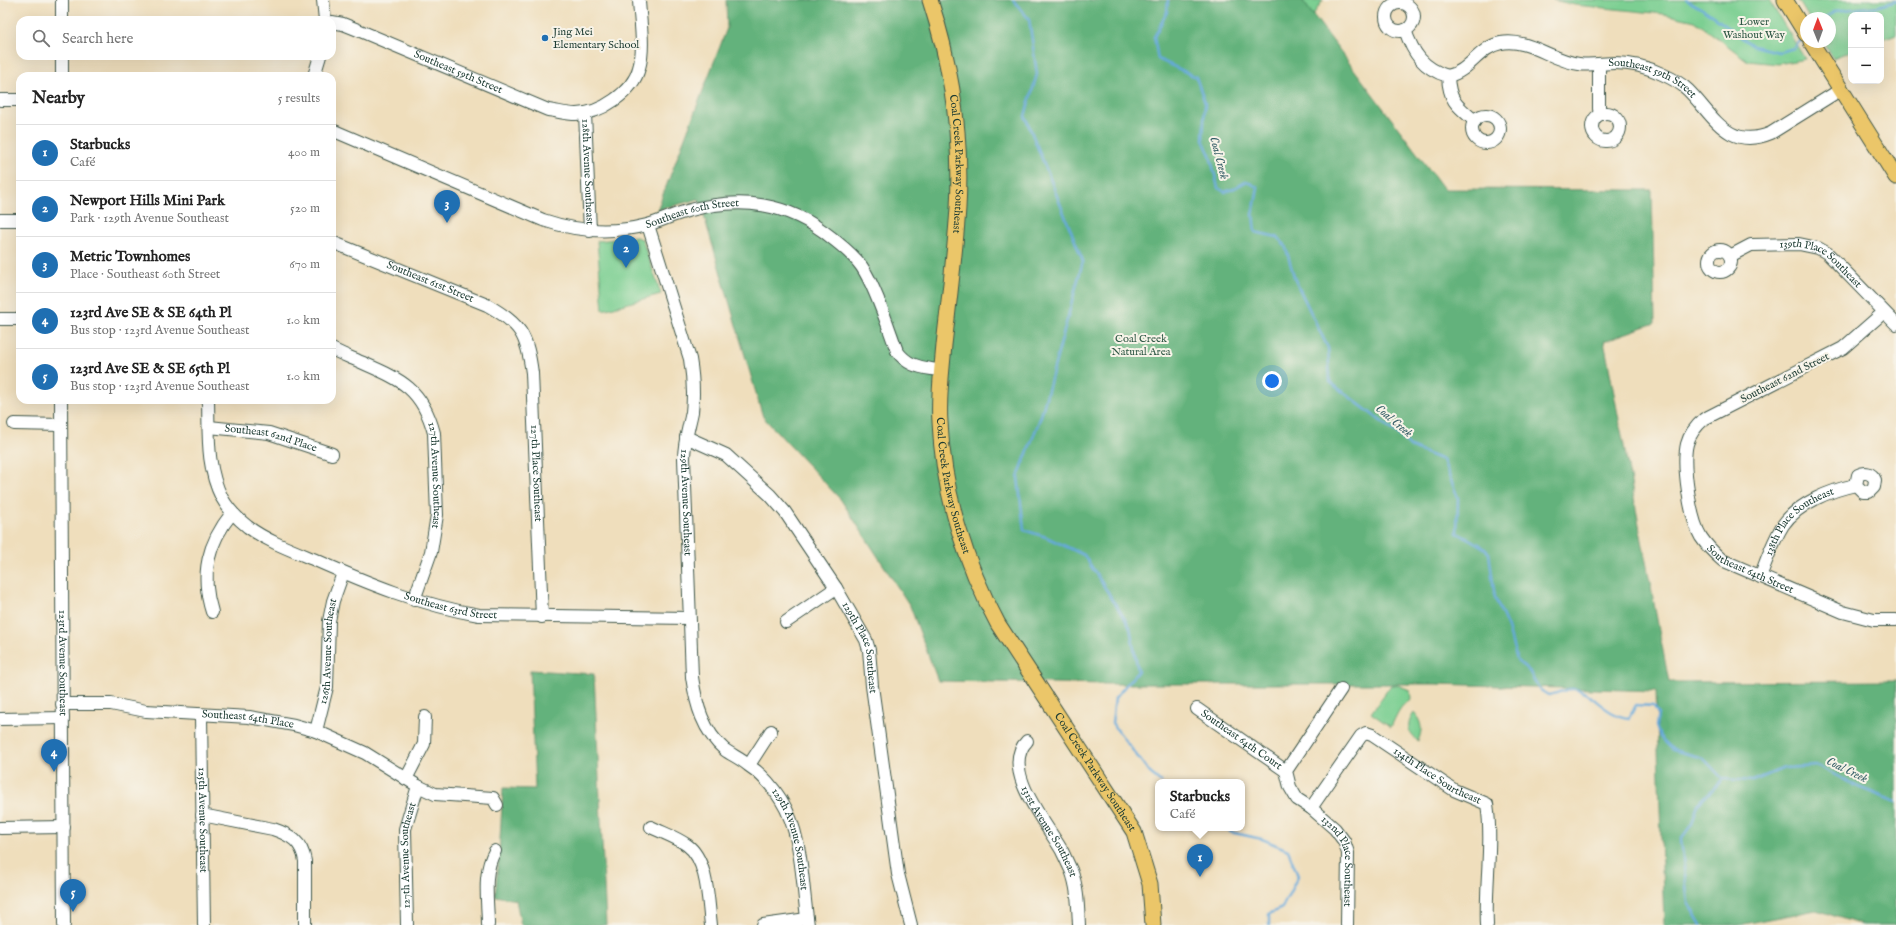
<!DOCTYPE html>
<meta charset="utf-8">
<style>
:root{--surface:#fff;--page:#f2f2f2;--text:#222;--muted:#767676;--line:#e0e0e0;--accent:#1f6fb2}
body{margin:0;font-family:"IM FELL English",serif;background:var(--page);color:var(--text)}
.controls{position:absolute;right:12px;top:12px;display:grid;overflow:hidden;border-radius:8px;box-shadow:0 4px 16px #0002}
.controls button{width:36px;height:36px;display:grid;place-items:center;padding:0;border:0;border-bottom:1px solid var(--line);background:var(--surface);color:var(--text);font:20px sans-serif}
.compass{position:absolute;left:1800px;top:12px;width:36px;height:36px;border-radius:50%;background:var(--surface);box-shadow:0 4px 16px #0002;rotate:359deg}
.you{position:absolute;left:1272px;top:381px;width:14px;height:14px;margin:-10px;border:3px solid #fff;border-radius:50%;background:#1a73e8;box-shadow:0 0 0 6px #1a73e833}
.badge{display:grid;place-items:center;width:26px;height:26px;border-radius:50%;background:var(--accent);color:#fff;font-size:13px;font-weight:700}
.pin{position:absolute;translate:-50% -33px;filter:drop-shadow(0 1px 2px #0008)}
.pin::after{content:'';position:absolute;top:21px;width:14px;height:12px;background:inherit;clip-path:polygon(0 0,100% 0,50% 100%)}
.popup{position:absolute;left:1155px;top:779px;width:90px;height:52px;box-sizing:border-box;display:grid;place-content:center;border-radius:8px;background:var(--surface);filter:drop-shadow(0 1px 3px #0005);font-size:13px;white-space:nowrap;color:var(--muted)}
.popup b{font-size:15px;color:var(--text)}
.popup::after{content:'';position:absolute;left:50%;top:100%;margin-left:-8px;border:8px solid transparent;border-top-color:var(--surface)}
.list{margin:0;padding:0;list-style:none}
h2{display:flex;justify-content:space-between;align-items:center;height:52px;margin:0;padding:0 16px;font-size:17px}
h2 small{font-size:13px;font-weight:400;color:var(--muted)}
.list li{display:grid;grid-template-columns:26px 1fr auto;gap:12px;align-items:center;box-sizing:border-box;height:56px;padding:0 16px;border-top:1px solid var(--line)}
.list b{display:block;font-size:15px;white-space:nowrap}
.list p{margin:0;font-size:13px;white-space:nowrap;color:var(--muted)}
.list em{font-size:13px;font-style:normal;color:var(--muted)}
.icon{flex:none;width:22px;height:22px;fill:none;stroke:currentColor;stroke-width:2;stroke-linecap:round;stroke-linejoin:round}
.map{position:relative;flex:none;width:1896px;height:925px;overflow:hidden}
.search{position:absolute;background:var(--surface);box-shadow:0 4px 16px #0002;left:16px;top:16px;width:320px;height:44px;display:flex;align-items:center;gap:10px;box-sizing:border-box;padding:0 14px;border-radius:12px;color:var(--muted);font-size:15px}
.panel{position:absolute;background:var(--surface);box-shadow:0 4px 16px #0002;left:16px;top:72px;width:320px;height:332px;border-radius:12px}
.map>svg:first-child{display:block}
.green{fill:#7bcf92;stroke:#4d8663}
.forest{fill:#64b27c;stroke:#427858}
.lines{fill:none;stroke-linecap:round;stroke-linejoin:round}
.stream{stroke:#65a9da;stroke-width:2.5}
.minor-casing{stroke:#3e5548;stroke-width:14}
.major-casing{stroke:#3e5548;stroke-width:17}
.minor{stroke:#fff;stroke-width:12}
.major{stroke:#ebc669;stroke-width:15}
.poi-dot{fill:#1f6fb2;stroke:#f7f3e8;stroke-width:1.5}
.labels{text-anchor:middle;dominant-baseline:central;stroke-width:4;stroke-linejoin:round;paint-order:stroke}
.park-label{font-size:11px;fill:#315a47;stroke:#f7f3e8}
.poi-label{font-size:11px;fill:#1f3d34;stroke:#f7f3e8;text-anchor:start}
.street-label{font-size:11px;fill:#1f3d34;stroke:#f7f3e8}
.water-label{font-size:12px;font-style:italic;fill:#345d66;stroke:#f7f3e8}
</style>
<div class="map">
<svg width="1896" height="925" viewBox="0 0 1896 925">
<rect width="100%" height="100%" fill="#f7f3e8"/>
<filter id="ink" filterUnits="userSpaceOnUse"><feTurbulence type="fractalNoise" baseFrequency=".025" numOctaves="2"/><feDisplacementMap in="SourceGraphic" scale="8" xChannelSelector="R" yChannelSelector="G"/><feConvolveMatrix kernelMatrix="1 2 1 2 8 2 1 2 1" color-interpolation-filters="sRGB"/></filter>
<filter id="wash" filterUnits="userSpaceOnUse"><feTurbulence type="fractalNoise" baseFrequency=".012" numOctaves="4" result="noise"/><feDisplacementMap in="SourceGraphic" scale="16" xChannelSelector="R" yChannelSelector="G"/><feGaussianBlur stdDeviation="0.9" result="paint"/><feColorMatrix in="noise" values="0 0 0 0 0 0 0 0 0 0 0 0 0 0 0 0 0 1.4 0 .05"/><feComposite in="paint" operator="in"/></filter>
<g filter="url(#wash)">
<rect width="100%" height="100%" fill="#efdebc"/>
<!-- green -->
<g class="green">
<path d="M1302,0H1323L1313,15Z"/>
<path d="M1553,0H1769L1805,59L1778,64L1748,61L1695,21L1664,14L1575,5Z"/>
<path d="M1798,0H1896V34L1881,40V15H1851V51L1833,58L1823,42H1830V18H1809Z"/>
<path d="M636,237L642,239L661,294L603,310L597,241Z"/>
<path d="M1391,685H1397L1410,690L1411,699C1400,705 1396,716 1391,727L1371,713Z"/>
<path d="M1414,713C1422,722 1423,730 1418,741C1407,733 1406,724 1414,713Z"/>
</g>
<!-- forest -->
<g class="forest">
<path d="M726,0H1302L1444,189L1652,190L1655,323L1604,341L1669,682L1896,681V925H1862L1816,910L1739,925H1664L1656,691L1436,684H1108L938,681L910,606L841,500L763,417L699,199L657,210L727,28Z"/>
<path d="M530,670L594,674L606,925H521L516,900L495,896L499,856L503,788L535,789Z"/>
</g>
<g class="lines">
<!-- stream -->
<g class="stream">
<path d="M1013,0L1029,19L1037,74L1025,116L1083,261L1041,416L1018,477L1024,530L1046,537L1084,555L1130,627L1138,671L1115,698L1112,723L1150,773L1161,782"/>
<path d="M1168,0L1167,12L1154,37L1158,59L1196,77L1205,103L1203,140L1210,155L1218,188L1225,192L1233,189L1247,181L1258,188L1253,214L1255,232L1277,237L1285,245L1295,280L1328,348L1330,382L1399,435L1410,447L1443,460L1458,498L1457,533L1479,544L1489,553L1495,598L1508,628L1517,660L1529,671L1540,690L1548,695C1556,694 1565,689 1572,689C1591,689 1604,716 1629,718L1636,705L1654,706L1658,714L1656,726L1660,737L1673,750L1703,758L1723,779L1753,781L1784,768L1818,766L1858,787L1896,802"/>
<path d="M1686,0L1706,11L1753,46L1779,52L1794,48L1803,38"/>
<path d="M1825,18L1835,11L1879,6L1896,1"/>
<path d="M1229,828L1230,832L1262,839L1288,850L1298,876L1282,908L1269,914V925"/>
<path d="M1701,925L1688,903L1681,839L1692,824L1698,804L1723,779"/>
</g>
</g>
</g>
<g filter="url(#ink)">
<g class="lines">
<!-- minor casing -->
<g class="minor-casing">
<g id="minor">
<path d="M62,0V20"/>
<path d="M323,0L325,20"/>
<circle cx="1400" cy="17" r="14"/>
<path id="s1" d="M332,22L343,24L358,30L548,110C557,111 566,114 576,114C600,114 633,92 639,68C645,47 640,21 639,0"/>
<path d="M1405,30C1413,53 1423,69 1448,76C1449,101 1457,106 1475,121"/>
<path d="M62,56V76"/>
<path d="M1599,64V109L1602,114"/>
<path d="M314,76L320,56"/>
<path id="s2" d="M1448,76C1469,72 1479,47 1501,43C1529,38 1552,61 1579,64C1591,66 1603,63 1615,63C1632,63 1647,67 1662,74C1671,78 1681,83 1688,90C1714,116 1728,151 1771,133L1840,90"/>
<path d="M0,100H20"/>
<path id="s3" d="M585,113L590,231"/>
<circle cx="1606" cy="127" r="14"/>
<circle cx="1486" cy="129" r="14"/>
<path id="s4" d="M332,130L543,220C578,232 611,234 647,225C661,221 673,215 687,211C741,196 788,202 832,238C843,247 854,255 862,267C876,288 888,327 897,351C909,368 923,367 942,371"/>
<path d="M0,220H20"/>
<path id="s5" d="M648,225L690,359C693,377 694,394 692,412C689,427 684,442 684,458L692,677C696,705 703,731 725,750C732,755 741,759 748,765C762,774 773,787 781,800C803,834 802,886 808,925"/>
<path id="s6" d="M332,242L487,305C521,324 527,335 532,373L542,617"/>
<circle cx="1720" cy="261" r="11"/>
<path id="s7" d="M1730,256L1751,245L1799,244L1818,248L1827,253L1836,262L1896,324"/>
<path id="s8" d="M1884,312L1843,348L1704,419C1696,426 1690,433 1687,444C1682,464 1690,519 1701,537C1707,546 1714,553 1722,560L1843,612L1874,620H1896"/>
<path d="M0,319H20"/>
<path id="s9" d="M332,349C339,353 347,356 354,359C396,378 421,384 434,433L437,515L431,552L414,600"/>
<path id="s10" d="M61,400L64,925"/>
<path id="s11" d="M208,400C209,433 206,467 222,498C228,509 238,519 248,527C267,541 291,550 313,559C367,583 421,605 479,615L689,618"/>
<path d="M14,424L61,425"/>
<path id="s12" d="M209,427L269,433L332,454"/>
<path id="s13" d="M686,437L726,455L770,495L785,512L836,588L866,640L869,650L872,686L898,874L911,925"/>
<path id="s14" d="M1760,577C1767,559 1773,541 1783,525C1798,503 1831,490 1856,485L1863,492H1869L1874,487L1875,480C1872,473 1865,471 1858,475L1856,485"/>
<path d="M212,612C200,574 208,543 232,513"/>
<path d="M786,622L836,588"/>
<path id="s15" d="M1341,689L1286,771L1290,787L1297,799L1311,808L1335,829L1344,841L1348,853L1347,925"/>
<path id="s16" d="M62,704H111L146,711L249,717L294,725L316,731L365,753L418,786L435,794L493,798L497,805"/>
<path id="s17" d="M1197,709L1286,771"/>
<path id="s18" d="M201,715L204,925"/>
<path d="M0,719L63,718"/>
<path id="s19" d="M316,731L327,687L329,621L333,601L343,573"/>
<path id="s20" d="M1027,741C999,769 1048,825 1062,851C1065,857 1068,864 1071,870C1078,888 1078,907 1079,925"/>
<path d="M749,765L771,731"/>
<path d="M406,779L424,744L425,717"/>
<path id="s21" d="M1311,808L1361,736L1366,733L1372,735L1454,790L1487,804C1493,842 1485,886 1487,925"/>
<path d="M202,815L273,829C291,835 302,842 305,861V925"/>
<path d="M651,827C663,833 676,837 687,845C708,860 708,901 711,925"/>
<path d="M0,828L64,827"/>
<path id="s22" d="M407,925L405,829L418,786"/>
<path d="M488,925C488,901 482,873 495,851"/>
<path d="M763,925L807,919"/>
</g>
</g>
<!-- major casing -->
<g class="major-casing">
<g id="major">
<path id="s23" d="M930,0C952,67 962,137 958,208C955,254 949,300 944,345C942,370 938,397 940,422C943,492 965,563 998,624L1134,832L1150,884L1153,925"/>
<path d="M1785,0L1806,34"/>
<path d="M1811,42L1896,177"/>
</g>
</g>
<!-- minor -->
<use href="#minor" class="minor"/>
<!-- major -->
<use href="#major" class="major"/>
</g>
</g>
<!-- markers -->
<circle class="poi-dot" cx="545" cy="38" r="4"/>
<g class="labels">
<!-- park labels -->
<g class="park-label">
<text x="1754" y="22">Lower<tspan x="1754" dy="13">Washout Way</tspan></text>
<text x="1141" y="339">Coal Creek<tspan x="1141" dy="13">Natural Area</tspan></text>
</g>
<!-- poi labels -->
<g class="poi-label">
<text x="553" y="32">Jing Mei<tspan x="553" dy="13">Elementary School</tspan></text>
</g>
<!-- street labels -->
<g class="street-label">
<text stroke="none"><textPath href="#s1" startOffset="136">Southeast 59th Street</textPath></text>
<text stroke="none"><textPath href="#s2" startOffset="222">Southeast 59th Street</textPath></text>
<text stroke="none"><textPath href="#s23" startOffset="167">Coal Creek Parkway Southeast</textPath></text>
<text stroke="none"><textPath href="#s3" startOffset="59">128th Avenue Southeast</textPath></text>
<text stroke="none"><textPath href="#s4" startOffset="382">Southeast 60th Street</textPath></text>
<text stroke="none"><textPath href="#s7" startOffset="100">139th Place Southeast</textPath></text>
<text stroke="none"><textPath href="#s6" startOffset="106">Southeast 61st Street</textPath></text>
<text transform="translate(1785 378) rotate(-27)">Southeast 62nd Street</text>
<text stroke="none"><textPath href="#s12" startOffset="63">Southeast 62nd Place</textPath></text>
<text stroke="none"><textPath href="#s6" startOffset="354">127th Place Southeast</textPath></text>
<text stroke="none"><textPath href="#s9" startOffset="181">127th Avenue Southeast</textPath></text>
<text stroke="none"><textPath href="#s23" startOffset="491">Coal Creek Parkway Southeast</textPath></text>
<text stroke="none"><textPath href="#s5" startOffset="285">129th Avenue Southeast</textPath></text>
<text stroke="none"><textPath href="#s14" startOffset="71">138th Place Southeast</textPath></text>
<text stroke="none"><textPath href="#s8" startOffset="397">Southeast 64th Street</textPath></text>
<text stroke="none"><textPath href="#s11" startOffset="358">Southeast 63rd Street</textPath></text>
<text stroke="none"><textPath href="#s13" startOffset="283">129th Place Southeast</textPath></text>
<text stroke="none"><textPath href="#s19" startOffset="81">126th Avenue Southeast</textPath></text>
<text stroke="none"><textPath href="#s10" startOffset="263">123rd Avenue Southeast</textPath></text>
<text stroke="none"><textPath href="#s16" startOffset="187">Southeast 64th Place</textPath></text>
<text stroke="none"><textPath href="#s17" startOffset="54">Southeast 64th Court</textPath></text>
<text stroke="none"><textPath href="#s23" startOffset="815">Coal Creek Parkway Southeast</textPath></text>
<text stroke="none"><textPath href="#s21" startOffset="177">134th Place Sourtheast</textPath></text>
<text stroke="none"><textPath href="#s18" startOffset="105">125th Avenue Southeast</textPath></text>
<text stroke="none"><textPath href="#s20" startOffset="100">131st Avenue Southeast</textPath></text>
<text stroke="none"><textPath href="#s5" startOffset="658">129th Avenue Southeast</textPath></text>
<text stroke="none"><textPath href="#s22" startOffset="70">127th Avenue Southeast</textPath></text>
<text stroke="none"><textPath href="#s15" startOffset="210">132nd Place Southeast</textPath></text>
</g>
<!-- water labels -->
<g class="water-label">
<text transform="translate(1219 158) rotate(75)">Coal Creek</text>
<text transform="translate(1394 421) rotate(40)">Coal Creek</text>
<text transform="translate(1847 770) rotate(26)">Coal Creek</text>
</g>
</g>
</svg>
<div class="controls">
<button>+</button>
<button>−</button>
</div>
<svg class="compass" viewBox="-18 -18 36 36"><path d="M0-13l5 13h-10z" fill="#e53935"/><path d="M0 13l5-13h-10z" fill="#767676"/></svg>
<div class="you"></div>
<div class="pin badge" style="left:1200px;top:877px">1</div>
<div class="popup"><b>Starbucks</b>Café</div>
<div class="pin badge" style="left:626px;top:268px">2</div>
<div class="pin badge" style="left:447px;top:223px">3</div>
<div class="pin badge" style="left:54px;top:772px">4</div>
<div class="pin badge" style="left:73px;top:912px">5</div>
<div class="search"><svg class="icon" aria-label="search" viewBox="0 0 24 24"><circle cx="10" cy="10" r="6"/><path d="M15 15l6 6"/></svg>Search here</div>
<section class="panel">
<h2>Nearby<small>5 results</small></h2>
<ul class="list">
<li><span class="badge">1</span><div><b>Starbucks</b><p>Café</p></div><em>400 m</em></li>
<li><span class="badge">2</span><div><b>Newport Hills Mini Park</b><p>Park · 129th Avenue Southeast</p></div><em>520 m</em></li>
<li><span class="badge">3</span><div><b>Metric Townhomes</b><p>Place · Southeast 60th Street</p></div><em>670 m</em></li>
<li><span class="badge">4</span><div><b>123rd Ave SE &amp; SE 64th Pl</b><p>Bus stop · 123rd Avenue Southeast</p></div><em>1.0 km</em></li>
<li><span class="badge">5</span><div><b>123rd Ave SE &amp; SE 65th Pl</b><p>Bus stop · 123rd Avenue Southeast</p></div><em>1.0 km</em></li>
</ul>
</section>
</div>
